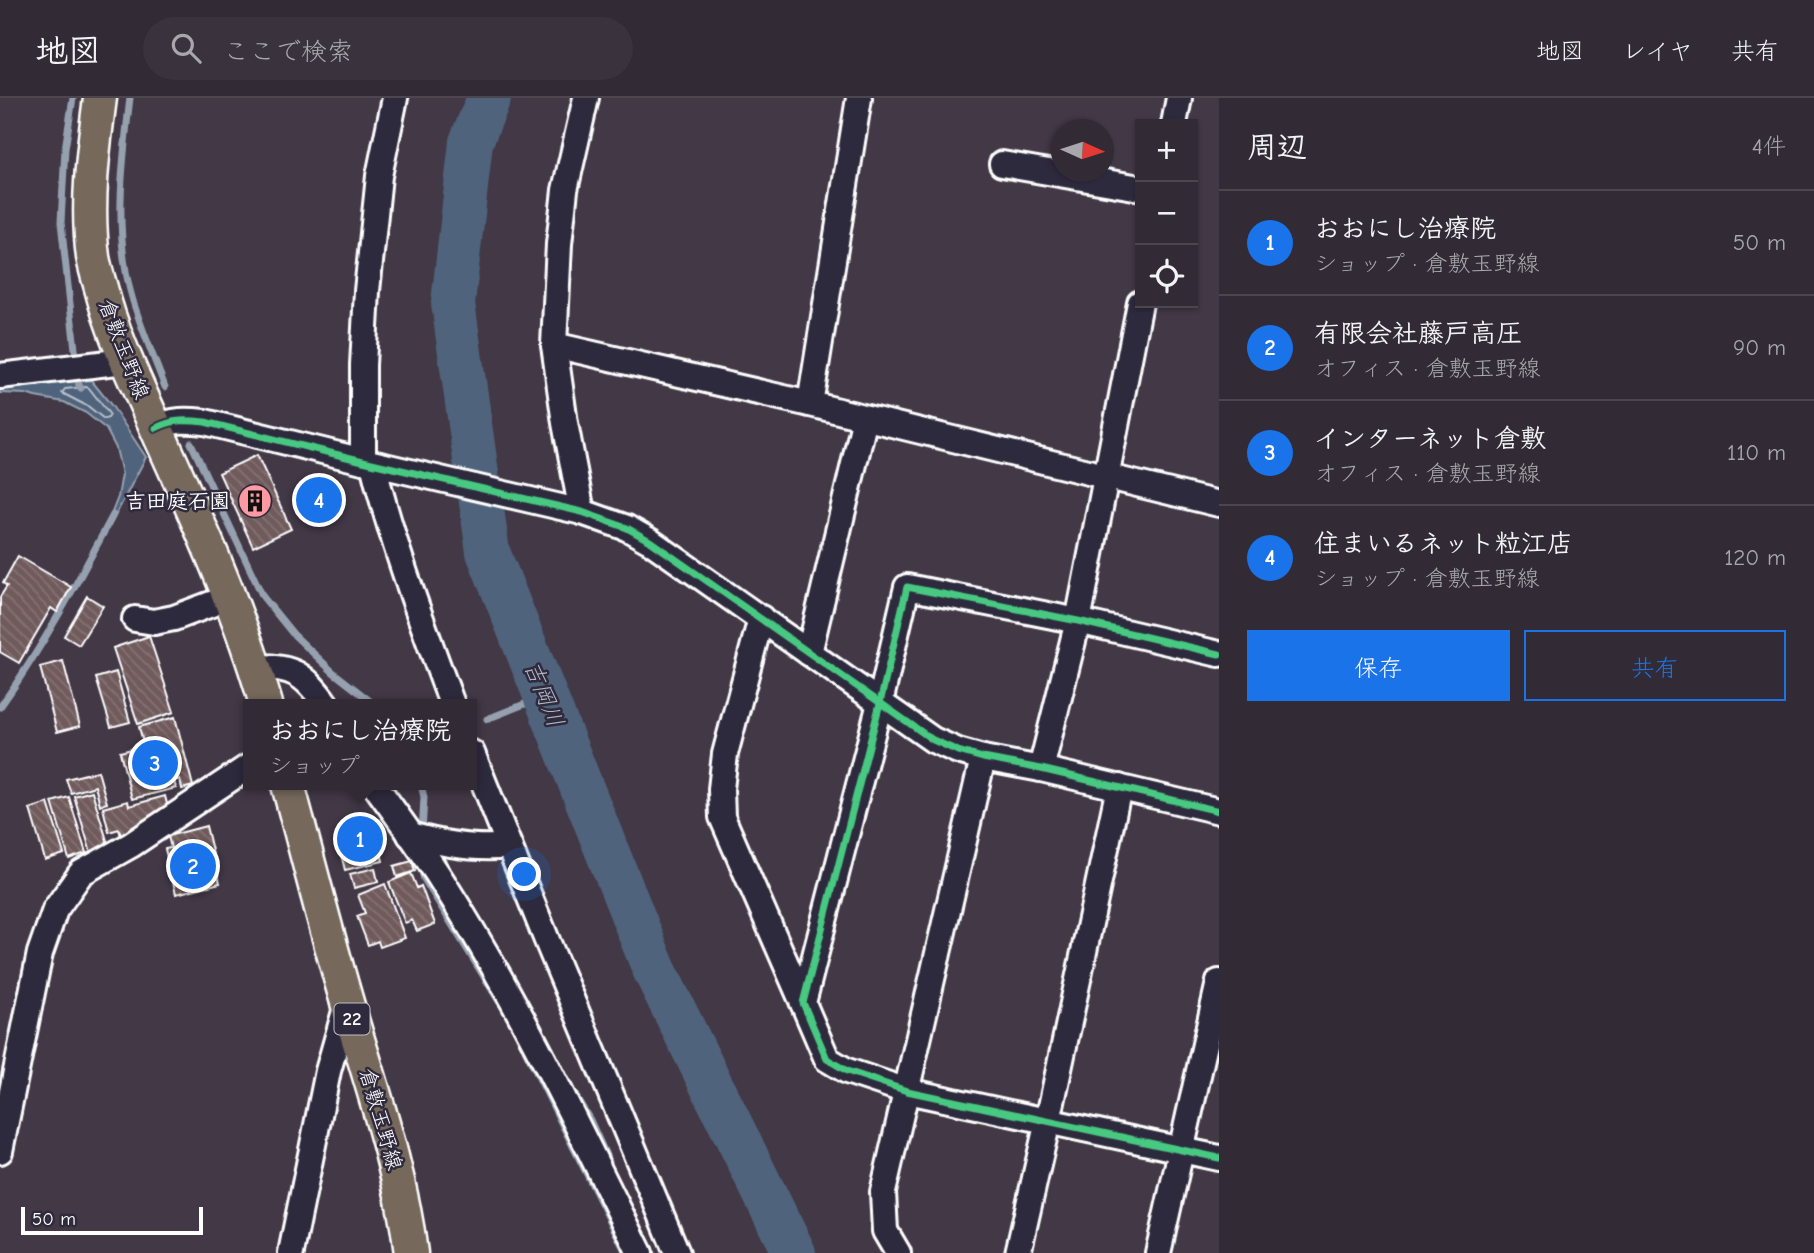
<!DOCTYPE html>
<html lang="ja">
<meta charset="utf-8">
<style>
:root{--surface:#322a34;--page:#3a323c;--text:#f1f3f6;--muted:#a8a7ac;--line:#4d464f;--accent:#1a73e8}
body{margin:0;font-family:"Comic Neue","Klee One",sans-serif;background:var(--page);color:var(--text)}
.controls{position:absolute;right:21px;top:21px;display:grid;overflow:hidden;border-radius:0px;box-shadow:0 2px 5px #0004}
.controls button{width:63px;height:63px;display:grid;place-items:center;padding:0;border:0;border-bottom:2px solid var(--line);background:var(--surface);color:var(--text);font:35px sans-serif}
.compass{position:absolute;left:1051px;top:21px;width:63px;height:63px;border-radius:50%;background:var(--surface);box-shadow:0 2px 5px #0004;rotate:93deg}
.scale{position:absolute;left:21px;bottom:18px;width:182px;box-sizing:border-box;padding-left:7px;border:4px solid #fff;border-top:0;font-size:19px;line-height:24px;white-space:nowrap;color:#fff;-webkit-text-stroke:5px #2f2a3d;paint-order:stroke}
.you{position:absolute;left:525px;top:777px;width:24px;height:24px;margin:-18px;border:5px solid #fff;border-radius:50%;background:#1a73e8;box-shadow:0 0 0 10px #1a73e833}
.badge{display:grid;place-items:center;width:46px;height:46px;border-radius:50%;background:var(--accent);color:#fff;font-size:23px;font-weight:700}
.pin{position:absolute;translate:-50% -50%;border:4px solid #fff;box-shadow:0 2px 7px #0006}
.popup{position:absolute;left:243px;top:601px;width:234px;height:91px;box-sizing:border-box;display:grid;place-content:center;border-radius:0px;background:var(--surface);filter:drop-shadow(0 2px 5px #0005);font-size:23px;white-space:nowrap;color:var(--muted)}
.popup b{font-size:26px;color:var(--text)}
.popup::after{content:'';position:absolute;left:50%;top:100%;margin-left:-14px;border:14px solid transparent;border-top-color:var(--surface)}
.list{margin:0;padding:0;list-style:none}
h2{display:flex;justify-content:space-between;align-items:center;height:91px;margin:0;padding:0 28px;font-size:30px}
h2 small{font-size:23px;font-weight:400;color:var(--muted)}
.list li{display:grid;grid-template-columns:46px 1fr auto;gap:21px;align-items:center;box-sizing:border-box;height:105px;padding:0 28px;border-top:2px solid var(--line)}
.list b{display:block;font-size:26px;white-space:nowrap}
.list p{margin:0;font-size:23px;white-space:nowrap;color:var(--muted)}
.list em{font-size:23px;font-style:normal;color:var(--muted)}
.actions{display:flex;gap:14px;padding:21px 28px}
.actions a{flex:1;padding:16px 0;border:2px solid var(--accent);border-radius:0px;text-align:center;font-size:24px;color:var(--accent)}
.actions .main{background:var(--accent);color:#fff}
.icon{flex:none;width:38px;height:38px;fill:none;stroke:currentColor;stroke-width:2;stroke-linecap:round;stroke-linejoin:round}
.map{position:relative;flex:none;width:1219px;height:1155px;overflow:hidden}
header{display:flex;align-items:center;gap:42px;box-sizing:border-box;height:98px;padding:0 35px;background:var(--surface);border-bottom:2px solid var(--line)}
header strong{font-size:33px}
nav{display:flex;gap:38px;margin-inline-start:auto;font-size:24px}
.search{width:490px;height:63px;background:var(--page);display:flex;align-items:center;gap:18px;box-sizing:border-box;padding:0 24px;border-radius:38px;color:var(--muted);font-size:26px}
main{display:flex}
aside{flex:1;background:var(--surface)}
.map>svg:first-child{display:block}
.water{fill:#50637b;stroke:#96a1b0;stroke-width:2}
.lines{fill:none;stroke-linecap:round;stroke-linejoin:round}
.shore{stroke:#b9c1ca;stroke-width:2}
.stream{stroke:#96a1b0;stroke-width:7}
.river{stroke:#50637b;stroke-width:44}
.building{fill:url(#building-back-hatch);stroke:#fff;stroke-width:2}
.minor-casing{stroke:#fff;stroke-width:30}
.major-casing{stroke:#fff;stroke-width:37}
.minor{stroke:#2f2a3d;stroke-width:24}
.major{stroke:#76695c;stroke-width:32}
.cycleway-casing{stroke:#2f2a3d;stroke-width:11}
.cycleway{stroke:#46c982;stroke-width:7}
.labels{text-anchor:middle;dominant-baseline:central;stroke-width:5;stroke-linejoin:round;paint-order:stroke}
.shield{fill:#2f2a3d;stroke:#c1bfc5;stroke-width:2}
.shield-label{font-size:19px;font-weight:bold;fill:#fff}
.street-label{font-size:21px;fill:#fff;stroke:#2f2a3d}
.poi-label{font-size:21px;font-weight:bold;fill:#fff;stroke:#2f2a3d;text-anchor:end}
.water-label{font-size:23px;font-style:italic;fill:#b0b9c4;stroke:#2f2a3d}
</style>
<header>
<strong>地図</strong>
<div class="search"><svg class="icon" aria-label="search" viewBox="0 0 24 24"><circle cx="10" cy="10" r="6"/><path d="M15 15l6 6"/></svg>ここで検索</div>
<nav><a>地図</a><a>レイヤ</a><a>共有</a></nav>
</header>
<main>
<div class="map">
<svg width="1219" height="1155" viewBox="0 0 1219 1155">
<defs>
<pattern id="building-back-hatch" width="6" height="6" patternUnits="userSpaceOnUse" patternTransform="scale(1.75)"><rect width="6" height="6" fill="#6f5a5c"/><path d="M-1 5l2 2M0 0l6 6M5-1l2 2" fill="none" stroke="#857374"/></pattern>
</defs>
<rect width="100%" height="100%" fill="#423846"/>
<filter id="ink" filterUnits="userSpaceOnUse"><feTurbulence type="fractalNoise" baseFrequency=".0143" numOctaves="2"/><feDisplacementMap in="SourceGraphic" scale="14" xChannelSelector="R" yChannelSelector="G"/><feConvolveMatrix kernelMatrix="1 2 1 2 8 2 1 2 1" color-interpolation-filters="sRGB"/></filter>
<g filter="url(#ink)">
<!-- water -->
<path class="water" d="M91,282L112,308L146,359L111,426L109,422L118,399L122,376L116,350L106,331L86,315L64,304L35,299L26,296L0,295V290Z"/>
<g class="lines">
<!-- shore -->
<path class="shore" d="M86,289L89,290L110,317L108,320L104,321L89,309L62,295L65,291Z"/>
<!-- stream -->
<g class="stream">
<path d="M73,0L65,51L61,124L79,288L81,290"/>
<path d="M130,0C122,67 113,137 133,203C142,232 154,260 165,289"/>
<path d="M191,345L263,499L293,536L333,574L374,606"/>
<path d="M0,609C43,549 78,483 113,417"/>
<path d="M487,621L545,598"/>
<path d="M421,687L424,699L422,735"/>
<path d="M420,767L424,781L500,905"/>
<path d="M525,952L626,1155"/>
<path d="M575,997L590,1022L609,1064"/>
</g>
<!-- river -->
<path class="river" d="M489,0L471,44L453,205L488,454L654,871L794,1155"/>
</g>
<!-- building -->
<g class="building">
<path d="M257,357L291,431L253,449L219,375Z"/>
<path d="M324,384L336,410L313,420L302,394Z"/>
<path d="M18,458L71,489L57,514L51,510L19,565L0,554V499L7,488L3,485Z"/>
<path d="M87,498L103,508L79,547L64,538Z"/>
<path d="M149,538L174,614L138,626L113,550Z"/>
<path d="M63,563L80,628L57,634L40,569Z"/>
<path d="M116,574L130,624L111,629L96,580Z"/>
<path d="M175,619L193,688L182,691L180,681L174,683L176,690L132,701L120,654L144,648L139,629Z"/>
<path d="M98,673L107,705L100,707L95,688L71,695L66,681Z"/>
<path d="M92,693L109,749L91,755L74,698Z"/>
<path d="M165,698L169,714L153,723L136,728L138,734L121,738L119,731L109,734L103,710L128,703L129,708Z"/>
<path d="M69,699L86,755L69,761L52,704Z"/>
<path d="M48,705L64,756L45,762L30,711Z"/>
<path d="M373,721L383,763L345,772L340,752L344,751L339,730Z"/>
<path d="M206,728L220,785L176,796L165,751L171,750L168,738Z"/>
<path d="M412,763L415,773L397,779L394,768Z"/>
<path d="M375,770L378,784L354,790L350,776Z"/>
<path d="M411,775L417,790L421,788L435,826L417,833L412,822L405,825L389,784Z"/>
<path d="M385,786L405,840L380,849L378,843L368,847L357,818L365,815L358,797Z"/>
</g>
<g class="lines">
<!-- minor casing -->
<g class="minor-casing">
<g id="minor">
<path d="M1174,26L1179,0"/>
<path d="M1002,66L1140,90"/>
<path d="M554,247L810,306L1219,406"/>
<path d="M0,278L125,263"/>
<path d="M810,306L859,0"/>
<path d="M156,330C173,321 187,322 205,324L363,363L582,414L627,430L650,443L933,642L958,653L983,660L1041,671L1219,713"/>
<path d="M363,363V267L367,193L379,78L395,0"/>
<path d="M373,366C393,448 423,527 452,606"/>
<path d="M582,414L565,325L554,247L559,146L565,92L586,0"/>
<path d="M761,520L725,656L721,691L722,719L803,905"/>
<path d="M135,521L154,524L174,520L230,499"/>
<path d="M809,555L865,320"/>
<path d="M1219,556L1078,523L907,489L880,605L803,905L827,961L847,973L907,993L1219,1060"/>
<path d="M255,569C293,568 304,576 326,606"/>
<path d="M472,655L548,845L677,1155"/>
<path d="M1041,671L1078,523L1140,205"/>
<path d="M375,687C398,719 421,750 442,783C518,902 578,1029 640,1155"/>
<path d="M410,737C442,746 477,752 509,748"/>
<path d="M0,1053L40,855L55,812L81,775L131,747L248,669"/>
<path d="M291,1155L328,973L347,906"/>
<path d="M898,1155L885,1133L883,1094L983,660"/>
<path d="M1018,1155L1048,1023L1119,689"/>
<path d="M1158,1155L1219,884"/>
</g>
</g>
<!-- major casing -->
<g class="major-casing">
<g id="major">
<path d="M100,0C93,53 86,106 93,159C95,170 98,180 101,190C114,241 137,286 158,334C198,423 239,512 266,606"/>
<path d="M288,687C309,764 328,841 351,918C374,996 401,1074 411,1155"/>
</g>
</g>
<!-- minor -->
<use href="#minor" class="minor"/>
<!-- major -->
<use href="#major" class="major"/>
<!-- cycleway casing -->
<g class="cycleway-casing">
<g id="cycleway">
<path d="M156,330C173,321 187,322 205,324L363,363L582,414L627,430L650,443L933,642L958,653L983,660L1041,671L1219,713"/>
<path d="M1219,556L1078,523L907,489L880,605L803,905L827,961L847,973L907,993L1219,1060"/>
</g>
</g>
<!-- cycleway -->
<use href="#cycleway" class="cycleway"/>
</g>
</g>
<!-- icons -->
<defs>
<g id="building-disc" transform="scale(1.75)"><circle r="9.5" fill="#ff9aa2" stroke="#2f2a3d"/><path d="M-4-6H4V6H1V3H-1V6H-4ZM-2.5-4.3h1.7v1.8h-1.7ZM.8-4.3h1.7v1.8H.8ZM-2.5-1h1.7V.8h-1.7ZM.8-1h1.7V.8H.8Z" fill="#111"/></g>
</defs>
<g fill-rule="evenodd">
<use href="#building-disc" x="255" y="403"/>
</g>
<g class="labels">
<!-- shield labels -->
<rect class="shield" x="334.5" y="905.5" width="35" height="31" rx="5"/>
<g class="shield-label">
<text x="352" y="921">22</text>
</g>
<!-- street labels -->
<g class="street-label">
<text transform="translate(124 251) rotate(69)">倉敷玉野線</text>
<text transform="translate(381 1021) rotate(74)">倉敷玉野線</text>
</g>
<!-- poi labels -->
<g class="poi-label">
<text x="230" y="403">吉田庭石園</text>
</g>
<!-- water labels -->
<g class="water-label">
<text transform="translate(544 596) rotate(68)">吉岡川</text>
</g>
</g>
</svg>
<div class="controls">
<button>+</button>
<button>−</button>
<button><svg class="icon" aria-label="locate" viewBox="0 0 24 24"><circle cx="12" cy="12" r="6"/><path d="M12 2v4M12 18v4M2 12h4M18 12h4"/></svg></button>
</div>
<svg class="compass" viewBox="-18 -18 36 36"><path d="M0-13l5 13h-10z" fill="#e53935"/><path d="M0 13l5-13h-10z" fill="#a8a7ac"/></svg>
<div class="scale">50 m</div>
<div class="you"></div>
<div class="pin badge" style="left:360px;top:741px">1</div>
<div class="popup"><b>おおにし治療院</b>ショップ</div>
<div class="pin badge" style="left:193px;top:768px">2</div>
<div class="pin badge" style="left:155px;top:665px">3</div>
<div class="pin badge" style="left:319px;top:402px">4</div>
</div>
<aside>
<h2>周辺<small>4件</small></h2>
<ul class="list">
<li><span class="badge">1</span><div><b>おおにし治療院</b><p>ショップ · 倉敷玉野線</p></div><em>50 m</em></li>
<li><span class="badge">2</span><div><b>有限会社藤戸高圧</b><p>オフィス · 倉敷玉野線</p></div><em>90 m</em></li>
<li><span class="badge">3</span><div><b>インターネット倉敷</b><p>オフィス · 倉敷玉野線</p></div><em>110 m</em></li>
<li><span class="badge">4</span><div><b>住まいるネット粒江店</b><p>ショップ · 倉敷玉野線</p></div><em>120 m</em></li>
</ul>
<div class="actions"><a class="main">保存</a><a>共有</a></div>
</aside>
</main>
